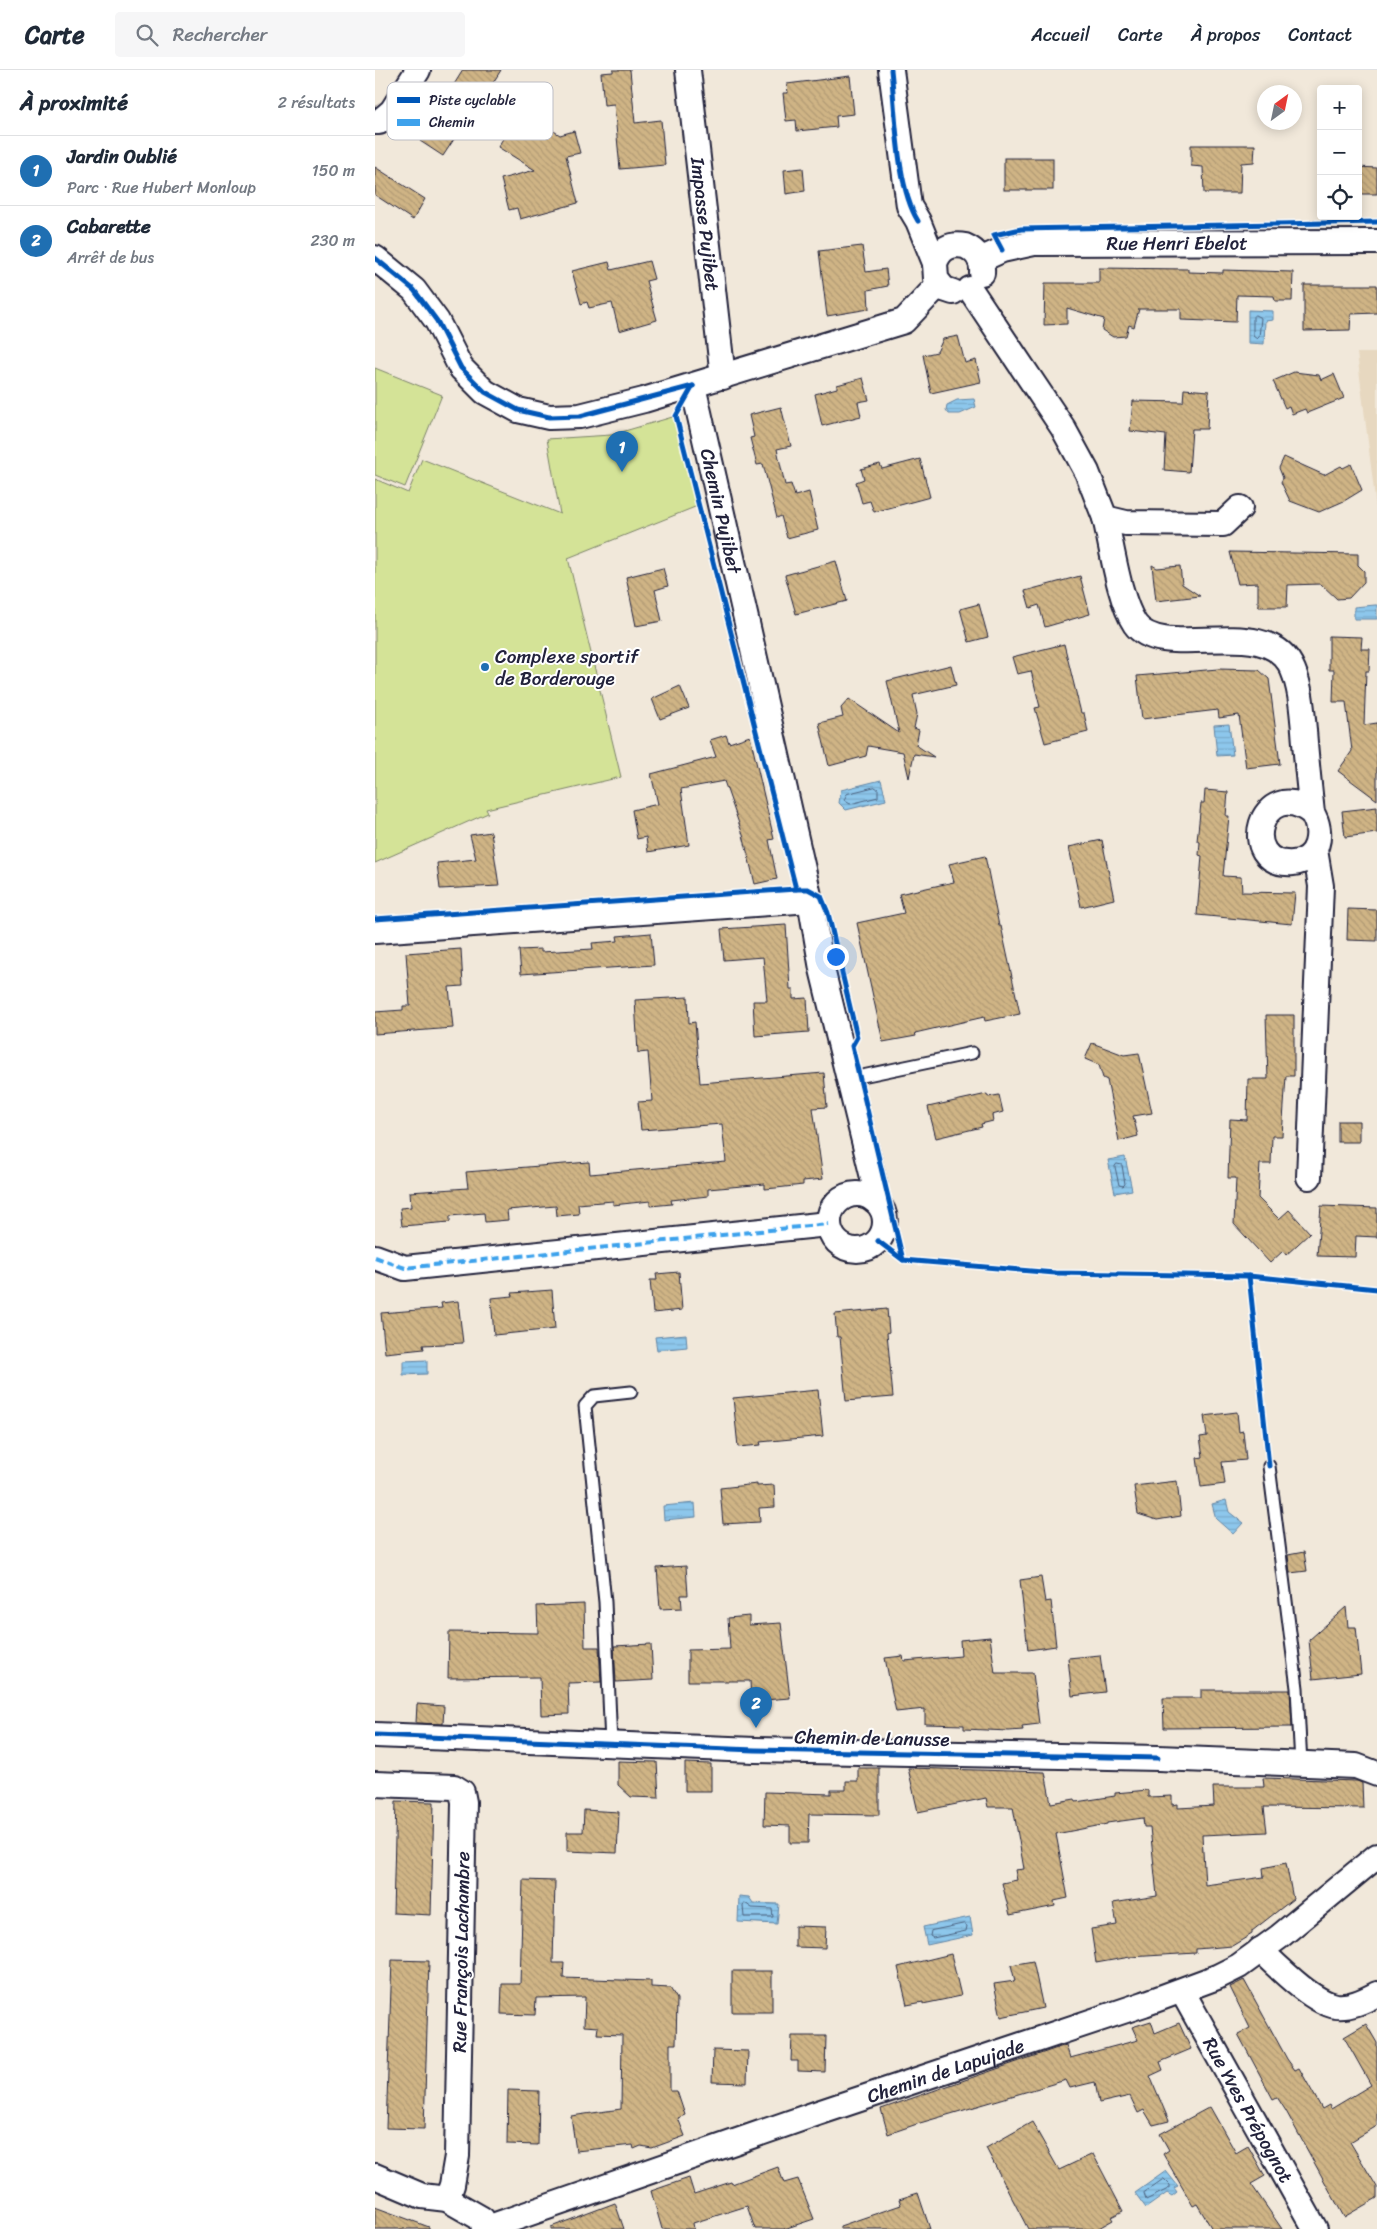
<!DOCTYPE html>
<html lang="fr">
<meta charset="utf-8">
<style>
:root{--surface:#fff;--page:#f6f6f7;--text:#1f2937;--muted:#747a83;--line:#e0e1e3;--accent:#1f6fb2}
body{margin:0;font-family:Sriracha,sans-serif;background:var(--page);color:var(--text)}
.controls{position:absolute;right:15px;top:15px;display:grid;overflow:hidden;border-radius:5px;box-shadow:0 2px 12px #0003}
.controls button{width:45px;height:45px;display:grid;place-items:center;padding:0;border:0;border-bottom:1px solid var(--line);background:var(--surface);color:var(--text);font:25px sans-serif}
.compass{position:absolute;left:882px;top:15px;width:45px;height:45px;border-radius:50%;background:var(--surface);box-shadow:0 2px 12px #0003;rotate:33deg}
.you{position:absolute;left:460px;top:886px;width:18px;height:18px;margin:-12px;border:4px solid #fff;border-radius:50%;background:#1a73e8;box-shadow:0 0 0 8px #1a73e833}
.badge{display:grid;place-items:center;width:32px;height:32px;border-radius:50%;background:var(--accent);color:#fff;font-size:16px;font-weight:700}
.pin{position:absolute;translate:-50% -41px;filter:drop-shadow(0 1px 2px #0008)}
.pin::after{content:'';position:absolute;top:26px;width:18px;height:15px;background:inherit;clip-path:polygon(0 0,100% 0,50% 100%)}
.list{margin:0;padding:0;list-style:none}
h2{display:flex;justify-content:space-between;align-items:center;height:65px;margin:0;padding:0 20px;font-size:21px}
h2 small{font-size:16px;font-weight:400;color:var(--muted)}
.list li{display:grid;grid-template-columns:32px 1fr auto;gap:15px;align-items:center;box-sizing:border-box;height:70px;padding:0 20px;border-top:1px solid var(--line)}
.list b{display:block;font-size:19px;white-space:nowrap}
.list p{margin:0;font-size:16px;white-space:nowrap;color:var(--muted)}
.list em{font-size:16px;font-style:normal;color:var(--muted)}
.icon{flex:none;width:28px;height:28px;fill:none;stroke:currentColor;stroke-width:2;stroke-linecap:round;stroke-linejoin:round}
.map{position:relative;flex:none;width:1002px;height:2159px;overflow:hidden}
header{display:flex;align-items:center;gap:30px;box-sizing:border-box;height:70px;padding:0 25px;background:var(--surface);border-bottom:1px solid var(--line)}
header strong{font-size:24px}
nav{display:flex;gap:28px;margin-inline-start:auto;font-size:18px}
.search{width:350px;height:45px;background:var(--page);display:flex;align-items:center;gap:12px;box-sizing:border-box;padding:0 18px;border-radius:5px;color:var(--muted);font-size:19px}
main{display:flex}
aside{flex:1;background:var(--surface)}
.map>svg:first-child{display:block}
.built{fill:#e7d8c0}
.garden{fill:#d4e397;stroke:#7b8269}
.water{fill:url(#water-rules);stroke:#6285a5}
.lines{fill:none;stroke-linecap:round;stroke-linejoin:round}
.shore{stroke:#4d6482;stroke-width:1}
.building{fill:url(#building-back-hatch);stroke:#22223b}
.lane-casing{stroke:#22223b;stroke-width:15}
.street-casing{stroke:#22223b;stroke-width:28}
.lane{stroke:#fff;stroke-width:11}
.street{stroke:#fff;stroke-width:24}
.quiet{stroke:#3ea2ec;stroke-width:4;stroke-dasharray:8 4;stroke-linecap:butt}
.cycleway-casing{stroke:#fff;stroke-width:8}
.cycleway{stroke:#0057b8;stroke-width:5}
.poi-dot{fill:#1f6fb2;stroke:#fff;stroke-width:2}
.labels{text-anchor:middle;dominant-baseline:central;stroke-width:4;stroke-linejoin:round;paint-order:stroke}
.street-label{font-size:19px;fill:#22223b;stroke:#fff}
.poi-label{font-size:19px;fill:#22223b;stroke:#fff;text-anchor:start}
.key{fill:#fff;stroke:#bdbdc4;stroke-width:1}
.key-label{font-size:14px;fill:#22223b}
</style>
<header>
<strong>Carte</strong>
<div class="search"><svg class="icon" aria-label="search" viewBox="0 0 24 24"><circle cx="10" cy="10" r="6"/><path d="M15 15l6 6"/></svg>Rechercher</div>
<nav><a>Accueil</a><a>Carte</a><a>À propos</a><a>Contact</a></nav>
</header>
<main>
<aside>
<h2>À proximité<small>2 résultats</small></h2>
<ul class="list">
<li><span class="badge">1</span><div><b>Jardin Oublié</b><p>Parc · Rue Hubert Monloup</p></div><em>150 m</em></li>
<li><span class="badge">2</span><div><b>Cabarette</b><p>Arrêt de bus</p></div><em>230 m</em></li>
</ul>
</aside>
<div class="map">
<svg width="1002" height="2159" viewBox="0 0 1002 2159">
<defs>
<pattern id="water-rules" width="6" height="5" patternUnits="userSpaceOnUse" patternTransform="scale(1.25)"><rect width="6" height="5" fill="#8dc7ec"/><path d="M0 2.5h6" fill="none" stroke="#79abcb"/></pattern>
<pattern id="building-back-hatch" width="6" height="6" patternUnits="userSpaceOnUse" patternTransform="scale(1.25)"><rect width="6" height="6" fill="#cfb485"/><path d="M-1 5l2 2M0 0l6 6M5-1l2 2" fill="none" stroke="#b19a74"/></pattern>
</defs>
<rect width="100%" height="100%" fill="#f1e8da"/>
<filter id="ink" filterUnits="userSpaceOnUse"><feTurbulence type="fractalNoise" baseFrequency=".02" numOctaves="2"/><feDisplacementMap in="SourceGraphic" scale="10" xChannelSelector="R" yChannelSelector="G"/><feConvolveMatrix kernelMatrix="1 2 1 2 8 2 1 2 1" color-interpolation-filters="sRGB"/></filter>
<g filter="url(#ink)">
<!-- built -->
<path class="built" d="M982,283H1002V445Z"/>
<!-- garden -->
<g class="garden">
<path d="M0,298L67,325L30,417L0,405Z"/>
<path d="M301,346L325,435L193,488L246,707L111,739L113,743L0,793V409L33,423L47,389L185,444L172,369L236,365Z"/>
</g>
<!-- water -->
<g class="water">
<path d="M873,240L898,241V250L890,251L889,274L873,273Z"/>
<path d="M599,329L601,337L585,344H574L571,340L572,335L582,330Z"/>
<path d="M1000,535H1002V549H979V537Z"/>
<path d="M854,654L858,685L842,686L839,655Z"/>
<path d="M506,710L511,730L471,740L464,733L466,720Z"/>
<path d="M750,1087L757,1120L740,1123L733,1090Z"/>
<path d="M311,1264L312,1277L282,1280L280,1267Z"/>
<path d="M52,1290V1304L28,1305V1291Z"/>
<path d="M851,1430L854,1442L868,1453L858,1464L841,1449L837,1434Z"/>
<path d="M320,1433L321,1447L289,1450L288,1436Z"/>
<path d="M364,1826L374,1827L378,1833L404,1834L402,1854L363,1852Z"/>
<path d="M595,1847L598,1865L552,1875L548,1857Z"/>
<path d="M791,2101L803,2116L799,2118L802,2122L797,2126L792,2123L771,2138L760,2123Z"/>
</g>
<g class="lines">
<!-- shore -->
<g class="shore">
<path d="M880,245L886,248L884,267L882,269L878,266V247Z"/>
<path d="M500,717L503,719V727L475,734L469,730L472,724Z"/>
<path d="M742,1094L747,1095L750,1114L748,1116L744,1115L740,1097Z"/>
<path d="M370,1833L377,1838L397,1839L398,1847H369L368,1836Z"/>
<path d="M589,1854L592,1856L591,1861L558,1868L555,1866L556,1861Z"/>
<path d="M789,2109L795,2115V2118L771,2130L769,2123Z"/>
</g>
</g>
<!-- building -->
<g class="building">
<path d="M88,0H126L99,43L102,45L91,64L85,60L68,86L45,71L50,63L46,61L57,43L60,45Z"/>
<path d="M238,0H255L260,53L286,50L290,95L245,99L239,34L229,35L226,3L238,2Z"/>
<path d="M475,6L479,44L461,46L462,57L422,61L421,50L411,51L408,23H413L412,14Z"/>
<path d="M145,40L185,65L199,61L205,83L191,86L203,133L145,149L142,138L134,140L126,109L160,100L123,77Z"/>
<path d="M816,75H880L879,92L866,93L865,123H829L828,97L816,96Z"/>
<rect x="629" y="88" width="49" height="32"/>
<path d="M0,97L50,129L38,150L0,125Z"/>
<path d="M983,97L1002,98V124H983Z"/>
<path d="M428,98L430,121L411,124L409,100Z"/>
<path d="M487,176L491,202L511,199L513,216L493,220L494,239L452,246L444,181Z"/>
<path d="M274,191L279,209L271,211L282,250L244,261L237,233L214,238L212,232L206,234L197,201L234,192L236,200Z"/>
<path d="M724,198L813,199V202L848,203V200L918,202L917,231H900L899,226L862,225L861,252L806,250V239H764L759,257L754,255L751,266L738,267L727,260L729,249L692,238V254L669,255L670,213H724Z"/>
<path d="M929,215H1002V243L976,244L975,260L929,261Z"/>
<path d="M583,266L590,293L601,290L606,312L556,323L548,285L562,282L568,269Z"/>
<path d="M919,302L944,305L946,310L959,304L969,328L932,343L930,339L917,344L914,336L910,338L898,311Z"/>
<path d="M488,308L494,330L483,332L486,346L447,356L440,324L462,318V315Z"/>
<path d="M809,319L834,321L832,359H817L814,402L789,400L791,365L755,361L758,331L808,332Z"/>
<path d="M406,337L416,376L402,379L410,415L416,414L420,426L434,422L443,460L412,468L406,446L402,448L388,394L382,395L375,368L379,367L374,345Z"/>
<path d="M909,387L949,405L966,396L968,398L976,394L987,420L969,431L944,442L915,431L906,412L908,408L904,398Z"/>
<path d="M545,389L555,427L499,442L495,431L487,433L481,412L489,409L486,399L505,394L507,399Z"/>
<path d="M855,482L983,484V495L989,501V512L974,528L962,529L946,514L913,515L912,537H883V513L863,514Z"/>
<path d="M461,491L472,531L421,544L410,505Z"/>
<path d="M777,495L782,498L805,496L807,514L825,526L781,531Z"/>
<path d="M288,498L293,516L280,520L287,551L261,556L251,507Z"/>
<path d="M705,506L715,544L670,557L664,535L655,538L650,521Z"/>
<path d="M604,534L613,567L594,572L585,539Z"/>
<path d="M954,566L987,567L986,579H995L994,601H991L989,655L1002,653V730L963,701L977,681L971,632H958L959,600H954Z"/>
<path d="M689,574L706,643H709L713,662L670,673L660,638L665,637L656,601L642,604L637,587Z"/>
<path d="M576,595L581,615L538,625L542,644L539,658L544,660L541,675L559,687L539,684L534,708L528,682L493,676L491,686L454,696L444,653L468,647L466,638L474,629L524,663L512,611Z"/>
<path d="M843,599L884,600L894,609L905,694L871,698L864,645L844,648L843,640L767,649L762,606Z"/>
<path d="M305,616L314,638L285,649L277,629Z"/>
<path d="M351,665L354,673L375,666L399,769L394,770L402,809L380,814L368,765L349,711L306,719L314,775L273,782L271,767L262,769L257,740L283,734L276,704L341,687L335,670Z"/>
<path d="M830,720L853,722L851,746H854L848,806L866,807L867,822L920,823L917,854L822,845L827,786L824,785L825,772L822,771L826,733H829Z"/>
<path d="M1002,737V763L970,767L967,741Z"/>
<path d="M116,762L124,816L65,819L62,793L101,789L95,765Z"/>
<path d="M727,770L739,829L706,837L694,777Z"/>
<path d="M610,786L624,856H626L645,944L610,951L609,947L540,963L541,966L508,972L482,853L529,843L524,824L579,812L574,794Z"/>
<path d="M973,839L1002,840V871L972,870Z"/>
<path d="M411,855L415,919H418V929L432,928L434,962L380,966L378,931H392L388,887L349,890L346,859Z"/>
<path d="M276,863L279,895L146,904L144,880L166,879V882L218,879L217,873L243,871L242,866Z"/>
<path d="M86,879L88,916L74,917L78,958L0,964V942L28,940V936H35L31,883Z"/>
<path d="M313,927L314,953L320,952L325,1013L449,1003L452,1037L438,1038L448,1109L428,1111V1115L401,1118L390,1119V1114L333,1119V1126L296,1130L297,1134L275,1136V1131L238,1135V1131L203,1134L204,1144L182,1146L181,1136L132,1140L133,1150L110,1152L109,1143L75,1146V1152L27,1156L25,1138L36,1137L35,1122L93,1118L91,1102L214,1092L215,1104L351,1092L347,1054L266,1060L263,1032L277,1031L273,982L263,983L260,930Z"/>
<path d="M891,945H919V1006H911L907,1066H897L896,1094H885L883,1128L904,1149L914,1140L935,1163L911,1185L908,1181L895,1193L859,1154L861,1108H853L855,1049L872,1050L873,1009H893Z"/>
<path d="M717,973L749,985L764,983L777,1043L758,1046L763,1066L744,1071L732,1010L728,1008L724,995L710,989Z"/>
<path d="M612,1024L613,1027L624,1025L628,1042L617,1045L618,1051L606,1054L607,1057L561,1068L553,1037Z"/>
<rect x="963" y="1051" width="21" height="21"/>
<path d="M946,1136L1002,1138V1167L981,1166L980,1187L942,1186Z"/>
<path d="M304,1202L307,1240L278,1243L275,1210H282L281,1204Z"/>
<path d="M177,1220L180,1259L119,1265L116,1228L138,1226L137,1223Z"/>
<path d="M83,1231L88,1273L48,1275L49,1279L10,1283L6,1243L67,1238L66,1233Z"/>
<path d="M512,1239L514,1262L512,1263L518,1327L471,1331L465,1267H462L460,1244Z"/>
<path d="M443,1320L448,1366L385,1372L386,1375L363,1377L358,1328Z"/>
<path d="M862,1342L864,1362L868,1361L871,1390L847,1392L850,1414L826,1417L822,1388L828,1387L825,1367L832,1366L829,1346Z"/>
<path d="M802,1411L806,1446L782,1450L763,1444L759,1416Z"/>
<path d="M382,1414V1416L399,1415L400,1437L384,1438L385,1452L348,1454L345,1418Z"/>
<path d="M929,1482L932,1501L915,1503L913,1485Z"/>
<path d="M311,1496L313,1525H306L307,1538L285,1539L282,1498Z"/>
<path d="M666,1507L670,1532L676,1531L681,1576L653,1580L645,1510Z"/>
<path d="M209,1534L210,1577H224L226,1612L193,1613L194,1644L166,1645L165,1607L73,1608L74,1562L163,1563L162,1536Z"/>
<path d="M971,1537L973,1557H981L986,1604L938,1609L934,1570Z"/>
<path d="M374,1546V1555L406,1553L415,1628L376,1631L375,1611H313V1580L355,1579L353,1548Z"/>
<path d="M615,1567L620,1603H658L664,1654L647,1656L648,1660L634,1661L589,1659V1655L550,1654V1639L521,1642L510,1588L528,1586L529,1591L586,1586L585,1570Z"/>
<path d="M276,1574L278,1610L241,1612L239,1576Z"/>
<path d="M725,1585L730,1622L697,1626L693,1588Z"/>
<path d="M826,1620H915L917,1657L789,1658L788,1628H826Z"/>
<path d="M42,1634L69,1636L68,1654L41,1653Z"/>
<path d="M243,1691L282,1692L284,1728L256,1727L243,1715Z"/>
<path d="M310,1693L336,1694V1721H310Z"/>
<path d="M483,1698H504V1745L434,1744L433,1773H415V1756L389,1755L390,1722L456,1724V1720H471V1711H483Z"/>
<path d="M533,1698L670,1702L676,1733L700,1729L701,1732L740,1726V1723L773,1720V1727L797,1726V1735L803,1734V1738L839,1736L838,1717H889L888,1708L982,1711L987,1713L988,1738L889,1737L892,1762L827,1765L830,1815L889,1807L888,1798L911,1793L918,1829L877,1861V1864L857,1876L821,1879V1883L755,1887L721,1893L716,1859L742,1855L738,1833L782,1826L775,1757H769L768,1748L732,1753V1754L681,1764L693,1828L679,1831L680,1836L635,1845L627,1813L642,1810L640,1800L649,1799L638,1737H613L611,1728L543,1742Z"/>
<path d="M21,1731L59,1732L56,1845L18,1843Z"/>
<path d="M209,1740L244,1742L242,1783L192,1781V1762H208Z"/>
<path d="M148,1810L180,1811L178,1893H189L188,1908L276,1911V1917L295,1918L302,1929L301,1974H295V2021H302L310,2045L303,2048L310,2066L277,2078L266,2076L259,2079L258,2075L201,2081L196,2046L246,2039L247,1965L222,1964L223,1957L209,1956L210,1927L161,1928L160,1945L126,1944L127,1914H145Z"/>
<path d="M420,1856L451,1857L450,1878L420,1877Z"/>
<path d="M576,1884L586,1926L548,1934V1932L532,1935L523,1897Z"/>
<path d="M17,1890L54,1891L49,2059L11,2058Z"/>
<path d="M658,1891L668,1938L626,1947L619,1914L640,1911L636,1895Z"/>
<rect x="357" y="1901" width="40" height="41"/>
<path d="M869,1910L912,1989L920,2000L924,1998L947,2039L954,2035L956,2039L996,2015L969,1967L991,1954L1002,1973V2056L975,2072L1002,2117V2128L969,2147L911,2041L902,2027L898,2029L863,1964L875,1958L855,1917Z"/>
<path d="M776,1951L780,1963L804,1953L816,1979L785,1992L788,2000L775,2006L794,2051L778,2055L769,2040L763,2043L755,2026L724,2033L720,2012L695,2018L691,2010L545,2053L513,2064L506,2039L691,1975L695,1988L763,1970L757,1957Z"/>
<path d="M417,1966H451L450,2002L423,2001V1991H416Z"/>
<path d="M338,1980L373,1981L372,2013L337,2012Z"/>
<path d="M133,2020L164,2021L163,2075L132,2074Z"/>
<path d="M835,2037L861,2083L873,2076L890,2106L876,2114L907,2159H837L822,2134L818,2136L788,2084L794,2080L785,2064Z"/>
<path d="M657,2052L684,2100L718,2084L748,2141L736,2147L738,2150L722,2159H653L611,2078Z"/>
<path d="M403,2097L409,2113L423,2109L439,2149L409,2159H380L372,2136L318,2153L319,2159H287L276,2121L314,2108L319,2124L356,2112L357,2114Z"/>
<path d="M543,2123L555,2159H465V2156L526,2135L524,2129Z"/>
<path d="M240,2133L249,2159H176V2157Z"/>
<path d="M0,2137L54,2157V2159H0Z"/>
</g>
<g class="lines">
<!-- lane casing -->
<g class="lane-casing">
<g id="lane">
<path d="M473,1009L597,983"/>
<path d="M894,1396L922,1618L926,1694"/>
<path d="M236,1675L230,1532L210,1336L219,1326L256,1322"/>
</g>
</g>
<!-- street casing -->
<g class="street-casing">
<g id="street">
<path id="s1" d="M313,0L348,307"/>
<path d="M516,0L534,136L543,151L560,193L561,209L569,219L578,222"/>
<path d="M0,52H4L17,41L43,0"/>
<path d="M0,188L39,220L62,251L86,298L110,322L143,340L174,347L205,346L269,330L529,251L564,214"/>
<path id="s2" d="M605,190L627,180L659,173L1002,172"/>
<path d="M560,193C565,179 575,173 590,176C602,181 608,190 607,203"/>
<path d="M595,219L688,358L712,402L730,448L751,453L848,454L865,438"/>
<path id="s3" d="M318,316L435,830L447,899L500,1116L499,1130"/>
<path d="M730,448C737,477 744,530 760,554C788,594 894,540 918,600C926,619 927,640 929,660C931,688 934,715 937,743C949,762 944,791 918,793C860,797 886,702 937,743"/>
<path d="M0,861L435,830"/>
<path d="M934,1107L946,816L940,780"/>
<circle cx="482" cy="1152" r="28"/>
<path d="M0,1187L30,1198L453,1154"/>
<path d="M0,1665L380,1680L783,1688L981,1696L1002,1704"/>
<path d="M0,1714L79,1717L87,1722L89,1732L82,2086L77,2115L72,2129"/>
<path d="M885,1880C903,1897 937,1932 961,1936C975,1938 990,1930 1002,1924"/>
<path id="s4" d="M807,1921L940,2159"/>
<path d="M0,2106L47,2126L72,2129L107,2149L109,2159"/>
<path id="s5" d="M109,2159L443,2043L769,1934L842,1907L864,1896L904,1867L1002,1786"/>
</g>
</g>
<!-- lane -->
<use href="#lane" class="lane"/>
<!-- street -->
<use href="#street" class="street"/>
<!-- quiet -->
<path class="quiet" d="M0,1187L30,1198L453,1154"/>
<!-- cycleway casing -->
<g class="cycleway-casing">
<g id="cycleway">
<path d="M516,0C521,44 521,115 543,151"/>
<path d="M627,180L619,165L646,159L1002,152"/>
<path d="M0,188L39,220L62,251L86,298L110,322L143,340L174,347L205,346L318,316"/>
<path d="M421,819H433L446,826L453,843L482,967L477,976L528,1190"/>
<path d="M0,849L421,819L301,346L318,316"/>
<path d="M503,1171L528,1190L680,1203L874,1206L1002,1219"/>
<path d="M874,1206L894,1396"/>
<path d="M0,1665L380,1680L783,1688"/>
</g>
</g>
<!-- cycleway -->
<use href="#cycleway" class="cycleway"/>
</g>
</g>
<!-- markers -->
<circle class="poi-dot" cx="110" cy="597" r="5"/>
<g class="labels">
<!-- street labels -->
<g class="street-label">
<text stroke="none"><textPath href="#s1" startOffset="155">Impasse Pujibet</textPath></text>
<text stroke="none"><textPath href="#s2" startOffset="200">Rue Henri Ebelot</textPath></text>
<text stroke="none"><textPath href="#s3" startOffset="128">Chemin Pujibet</textPath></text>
<text transform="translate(497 1668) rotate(1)">Chemin de Lanusse</text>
<text transform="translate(86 1882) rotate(-89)">Rue François Lachambre</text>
<text stroke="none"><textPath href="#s5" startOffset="488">Chemin de Lapujade</textPath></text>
<text stroke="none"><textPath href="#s4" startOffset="136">Rue Yves Prépognot</textPath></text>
</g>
<!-- poi labels -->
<g class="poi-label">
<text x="120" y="586">Complexe sportif<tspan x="120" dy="22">de Borderouge</tspan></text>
</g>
</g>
<!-- legend -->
<rect x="12" y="12" width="166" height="58" rx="8" class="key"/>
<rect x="22" y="27" width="23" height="6" fill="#0057b8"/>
<rect x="22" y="49" width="23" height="7" fill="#3ea2ec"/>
<g class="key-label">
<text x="54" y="35">Piste cyclable</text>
<text x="54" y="57">Chemin</text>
</g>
</svg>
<div class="controls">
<button>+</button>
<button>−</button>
<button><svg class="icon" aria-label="locate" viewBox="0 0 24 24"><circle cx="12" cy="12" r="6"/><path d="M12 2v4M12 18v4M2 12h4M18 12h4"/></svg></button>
</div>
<svg class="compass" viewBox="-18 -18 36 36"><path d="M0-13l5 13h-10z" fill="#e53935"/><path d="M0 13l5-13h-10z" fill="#747a83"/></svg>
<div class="you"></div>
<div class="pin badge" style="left:247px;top:402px">1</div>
<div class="pin badge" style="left:381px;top:1658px">2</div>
</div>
</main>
